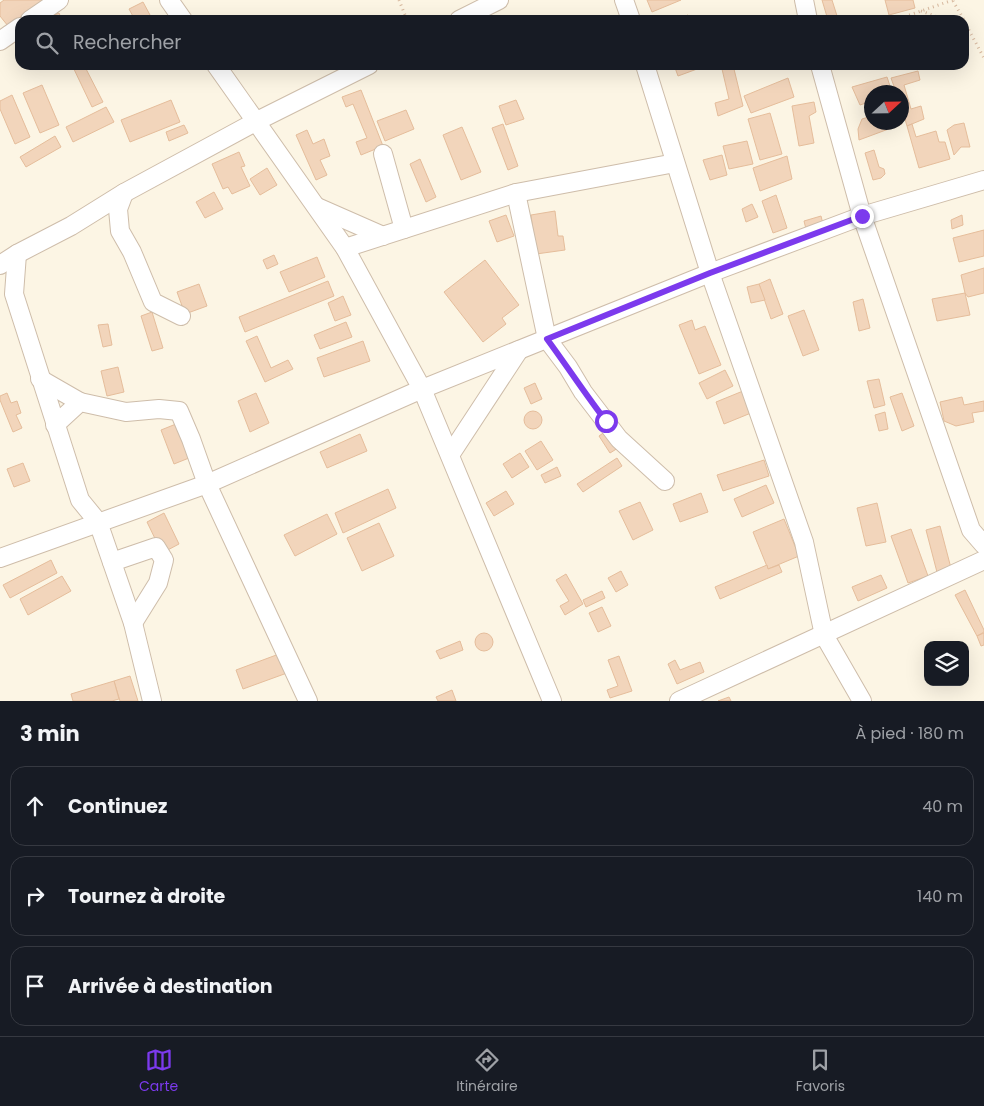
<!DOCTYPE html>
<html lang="fr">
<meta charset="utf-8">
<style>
:root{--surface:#171b24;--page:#242831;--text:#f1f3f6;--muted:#9ea1a6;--line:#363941;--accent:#7c3aed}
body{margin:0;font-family:Poppins,sans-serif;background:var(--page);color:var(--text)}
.controls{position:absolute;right:15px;bottom:15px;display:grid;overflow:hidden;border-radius:10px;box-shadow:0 5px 20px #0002}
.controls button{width:45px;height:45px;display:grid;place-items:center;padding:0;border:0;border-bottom:1px solid var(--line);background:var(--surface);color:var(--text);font:25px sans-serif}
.compass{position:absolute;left:864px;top:85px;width:45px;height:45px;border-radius:50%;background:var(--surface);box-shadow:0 5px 20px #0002;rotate:68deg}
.stop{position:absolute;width:15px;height:15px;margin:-11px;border:4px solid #7c3aed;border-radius:50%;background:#fff}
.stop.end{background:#7c3aed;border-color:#fff;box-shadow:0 1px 5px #0008}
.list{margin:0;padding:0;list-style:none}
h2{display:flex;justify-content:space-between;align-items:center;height:65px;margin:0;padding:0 20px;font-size:21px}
h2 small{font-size:16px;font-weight:400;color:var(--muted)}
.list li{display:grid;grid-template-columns:32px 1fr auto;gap:15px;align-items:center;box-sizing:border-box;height:80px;margin:0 10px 10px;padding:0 10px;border:1px solid var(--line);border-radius:15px}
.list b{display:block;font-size:19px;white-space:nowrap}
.list em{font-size:16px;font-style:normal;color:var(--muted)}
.icon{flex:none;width:28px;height:28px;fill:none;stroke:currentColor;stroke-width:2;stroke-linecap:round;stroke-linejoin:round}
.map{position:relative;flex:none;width:984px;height:701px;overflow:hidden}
.search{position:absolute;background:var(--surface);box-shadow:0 5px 20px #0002;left:15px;right:15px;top:15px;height:55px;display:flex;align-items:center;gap:12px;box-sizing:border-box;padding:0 18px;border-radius:15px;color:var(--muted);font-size:19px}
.sheet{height:335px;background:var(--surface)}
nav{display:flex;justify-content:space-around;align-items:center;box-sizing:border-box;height:70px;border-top:1px solid var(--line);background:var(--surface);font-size:14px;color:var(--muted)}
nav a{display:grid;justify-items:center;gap:2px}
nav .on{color:var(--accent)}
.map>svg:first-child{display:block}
.building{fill:#f2d5bb;stroke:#e5bd9b}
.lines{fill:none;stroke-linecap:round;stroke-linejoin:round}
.street-casing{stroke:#cebdaa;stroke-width:20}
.path{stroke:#d7b89e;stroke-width:3;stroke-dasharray:1 4;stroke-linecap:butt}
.street{stroke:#fff;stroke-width:18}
.route{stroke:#7c3aed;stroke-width:6}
</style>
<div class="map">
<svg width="984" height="701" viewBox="0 0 984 701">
<rect width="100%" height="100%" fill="#fcf5e4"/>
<!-- building -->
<g class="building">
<path d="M4,0H43L8,26L0,16V3Z"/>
<path d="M647,0H681L652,12Z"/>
<path d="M822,0H832L838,19L847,17L848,19L828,20Z"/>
<path d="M885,0H913L915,8L889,15Z"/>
<path d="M143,2L150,15L141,20H135L129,9Z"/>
<path d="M59,13L62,20H49L48,18Z"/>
<path d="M688,15L690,20H673Z"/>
<path d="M72,65H84L103,102L92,107Z"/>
<path d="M674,65H708L678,76Z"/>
<path d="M729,65H733L743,106L718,116L715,103L729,99L722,69Z"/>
<path d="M918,71L920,80L904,85L911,109L921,106L924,119L907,126L902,109V92H896L891,78Z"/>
<path d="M887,77L892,92H872V101L860,105L852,87Z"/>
<path d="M788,78L794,97L751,113L744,96Z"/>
<path d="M42,85L59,125L40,133L23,93Z"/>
<path d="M361,90L383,146L361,155L356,142L367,138L353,104L346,107L342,97Z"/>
<path d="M12,95L30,137L15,144L0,109V101Z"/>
<path d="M171,100L180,122L130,142L121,120Z"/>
<path d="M516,100L524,119L506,125L499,106Z"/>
<path d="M814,102L816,112L809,116L814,143L799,146L792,106Z"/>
<path d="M106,107L114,122L73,142L66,127Z"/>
<path d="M406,110L414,129L385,141L377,121Z"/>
<path d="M770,113L782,154L760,160L748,119Z"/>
<path d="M872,116V122H901L902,124L859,140L858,129L862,119Z"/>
<path d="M964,123L970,147H961L954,155L947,130L954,125Z"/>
<path d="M503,124L518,166L508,170L492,128Z"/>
<path d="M912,124L916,137L936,131L939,142H945L950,159L919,168L907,126Z"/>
<path d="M184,125L188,133L169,141L166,132Z"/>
<path d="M462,127L481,172L461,180L443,135Z"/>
<path d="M307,130L313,144L324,139L330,156L320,160L327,175L316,180L296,135Z"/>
<path d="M55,136L61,147L26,167L20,157Z"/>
<path d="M747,141L753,164L729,169L723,146Z"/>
<path d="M874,150L879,167L884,169L885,174L881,178L873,180L865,153Z"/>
<path d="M239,152L245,166L241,167L250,186L232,194L228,187L223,189L212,164Z"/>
<path d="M722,155L727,175L710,180L703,160Z"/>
<path d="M787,156L792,179L760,191L753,168Z"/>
<path d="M420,159L436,197L426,202L410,164Z"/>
<path d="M267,168L277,185L260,195L250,179Z"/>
<path d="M214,192L223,209L205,218L196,202Z"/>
<path d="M776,195L787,228L773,233L762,201Z"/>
<path d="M752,204L758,217L746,222L742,209Z"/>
<path d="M555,211L558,236H563L565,250L536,254L531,215Z"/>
<path d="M506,215L514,236L497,242L489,221Z"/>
<path d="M962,215L963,225L952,229L951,220Z"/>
<path d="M821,216L823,224L806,229L804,221Z"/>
<path d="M984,230V256L959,262L953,238Z"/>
<path d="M274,255L278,264L267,269L263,260Z"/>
<path d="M317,257L325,277L289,292L280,272Z"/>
<path d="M485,260L519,305L502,318L506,324L483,342L444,292Z"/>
<path d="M984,268V293L968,297L965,293L961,275Z"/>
<path d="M770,279L783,314L771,319L759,284Z"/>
<path d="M328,281L334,296L245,332L239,317Z"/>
<path d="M199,284L207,306L185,314L177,292Z"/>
<path d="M759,284L765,300L751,303L747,287Z"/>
<path d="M965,293L970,315L937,321L932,299Z"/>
<path d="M343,296L351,315L335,321L328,303Z"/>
<path d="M863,299L870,328L859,331L853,302Z"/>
<path d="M804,310L819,350L803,356L788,316Z"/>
<path d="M152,312L163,348L152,351L141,316Z"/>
<path d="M692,320L695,330L705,326L721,365L699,374L679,325Z"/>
<path d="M346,322L352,337L320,349L314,335Z"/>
<path d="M108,324L112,345L103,347L98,325Z"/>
<path d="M257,336L271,368L288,360L293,369L265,382L246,341Z"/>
<path d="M363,341L370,361L324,377L317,358Z"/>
<path d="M118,367L124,392L107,396L101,371Z"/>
<path d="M725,370L733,386L707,399L699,383Z"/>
<path d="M879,379L885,405L874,408L867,381Z"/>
<path d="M535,383L542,399L531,404L524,388Z"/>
<path d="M743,391L751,413L724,424L716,402Z"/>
<path d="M7,393L11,403L17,401L21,413L16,415L22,428L13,432L0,400V396Z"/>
<path d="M256,393L269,423L250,432L238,401Z"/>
<path d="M902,393L914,426L902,431L890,397Z"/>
<path d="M962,397L964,405L984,401V411L972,413L974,422L956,426L944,421L940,402Z"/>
<circle cx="533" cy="420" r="9"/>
<path d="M885,412L888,429L879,431L875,415Z"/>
<path d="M176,424L189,458L174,464L161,430Z"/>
<path d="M606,431L618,448L610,453L599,436Z"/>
<path d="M360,434L367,451L327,468L320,452Z"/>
<path d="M541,441L553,460L537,470L525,451Z"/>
<path d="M520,453L529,467L512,478L503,464Z"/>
<path d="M617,458L622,466L583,492L577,484Z"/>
<path d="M764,460L769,476L723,491L717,475Z"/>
<path d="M23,463L30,481L14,487L7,469Z"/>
<path d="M557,467L561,476L545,483L541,475Z"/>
<path d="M766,485L774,503L742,517L734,499Z"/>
<path d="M388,489L396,508L343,533L335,513Z"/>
<path d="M506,491L514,504L494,516L486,503Z"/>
<path d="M701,493L708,512L680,522L673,504Z"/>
<path d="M640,502L653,530L633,540L619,511Z"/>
<path d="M877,503L886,542L866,546L857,508Z"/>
<path d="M164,513L179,544L162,553L147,522Z"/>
<path d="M327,514L337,534L295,556L284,535Z"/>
<path d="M784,519L799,556L768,569L753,532Z"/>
<path d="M379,523L394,556L362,571L347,538Z"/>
<path d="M940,526L952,572L938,576L926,530Z"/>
<path d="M911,529L928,576L908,583L891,536Z"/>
<path d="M51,560L57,573L10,598L3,585Z"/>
<path d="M767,565L768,569L779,565L782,572L720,599L715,587Z"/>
<path d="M621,571L628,585L616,592L608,578Z"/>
<path d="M566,574L583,604L565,615L560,606L569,601L556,580Z"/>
<path d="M881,575L887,588L858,601L852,587Z"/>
<path d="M62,576L71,591L28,615L20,599Z"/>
<path d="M965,590L984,630V632L977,636L955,595Z"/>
<path d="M602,591L605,598L586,607L583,600Z"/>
<path d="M602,607L611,626L598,632L589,613Z"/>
<circle cx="484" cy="642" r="9"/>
<path d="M984,633V645L981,646L977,636Z"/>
<path d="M460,641L463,650L440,659L436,651Z"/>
<path d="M279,654L287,673L243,689L236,670Z"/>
<path d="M619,656L632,691L610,698L607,690L618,686L608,660Z"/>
<path d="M675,660L680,670L700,662L704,672L677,684L668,664Z"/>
<path d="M130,676L138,701H120L114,681Z"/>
<path d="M114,681L119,699L112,701H73L71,694Z"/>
<path d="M452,690L456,701H438L436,697Z"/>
<path d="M729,697L731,701H718Z"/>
</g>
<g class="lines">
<!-- street casing -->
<g class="street-casing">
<g id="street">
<path d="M169,0L183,20"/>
<path d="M624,0L631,20"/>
<path d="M804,0L808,20"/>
<path d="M30,20L59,0"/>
<path d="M459,20L499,0"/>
<path d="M0,41L20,27"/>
<path d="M216,65L345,248L422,389L552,701"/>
<path d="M645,65L710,273L804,542L824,635L862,701"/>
<path d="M820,65L862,216L971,530L984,545"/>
<path d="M383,154L404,229"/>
<path d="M124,193L118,209L120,231L132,252L153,302L181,316"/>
<path d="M516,193L547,339L568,367L583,392L619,439L665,481"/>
<path d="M317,207L383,236"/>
<path d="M345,248L516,193L675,163"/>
<path d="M17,254L14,294L80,500L98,522L133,623L152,701"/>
<path d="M0,265L17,254L71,226L124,193L257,121L369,65"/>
<path d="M40,379L80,402"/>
<path d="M55,425L80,402L126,412L159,409L179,411L191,439L207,484L308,701"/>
<path d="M450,455L519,350"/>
<path d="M0,558L207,484L422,389L710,273L862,216L984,180"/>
<path d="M112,562L156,547L164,560L158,583L133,623"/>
<path d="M679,701L984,560"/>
</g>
</g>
<!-- path -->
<g class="path">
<path d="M399,0L407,20"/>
<path d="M953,1L964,20"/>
<path d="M921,11L946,20"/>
<path d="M895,20L953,0"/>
<path d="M964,21L984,58"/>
</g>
<!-- street -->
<use href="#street" class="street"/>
</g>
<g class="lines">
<!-- route -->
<path class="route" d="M606,421C585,394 567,366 547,339L710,273L862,216"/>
</g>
</svg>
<div class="controls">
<button><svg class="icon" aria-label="layers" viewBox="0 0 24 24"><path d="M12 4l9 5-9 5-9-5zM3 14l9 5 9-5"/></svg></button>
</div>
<svg class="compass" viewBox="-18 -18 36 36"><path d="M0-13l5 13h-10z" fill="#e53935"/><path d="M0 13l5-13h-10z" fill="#9ea1a6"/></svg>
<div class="stop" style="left:606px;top:421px"></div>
<div class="stop end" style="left:862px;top:216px"></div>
<div class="search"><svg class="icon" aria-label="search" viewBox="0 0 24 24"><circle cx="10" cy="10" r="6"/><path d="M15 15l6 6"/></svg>Rechercher</div>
</div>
<section class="sheet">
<h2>3 min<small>À pied · 180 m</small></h2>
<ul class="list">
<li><svg class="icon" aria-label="ahead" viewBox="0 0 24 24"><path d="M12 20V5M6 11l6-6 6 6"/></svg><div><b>Continuez</b></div><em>40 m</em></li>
<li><svg class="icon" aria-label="right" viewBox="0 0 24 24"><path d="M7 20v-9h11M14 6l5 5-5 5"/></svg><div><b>Tournez à droite</b></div><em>140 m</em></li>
<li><svg class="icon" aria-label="arrive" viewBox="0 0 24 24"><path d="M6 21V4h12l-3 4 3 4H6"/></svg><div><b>Arrivée à destination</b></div></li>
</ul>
</section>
<nav>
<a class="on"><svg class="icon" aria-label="map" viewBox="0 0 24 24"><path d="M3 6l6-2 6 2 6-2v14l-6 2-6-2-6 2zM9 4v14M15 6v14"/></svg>Carte</a>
<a><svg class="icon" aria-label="directions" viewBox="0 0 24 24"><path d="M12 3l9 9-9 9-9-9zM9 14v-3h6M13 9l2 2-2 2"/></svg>Itinéraire</a>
<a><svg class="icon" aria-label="saved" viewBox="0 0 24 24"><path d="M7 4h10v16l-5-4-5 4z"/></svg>Favoris</a>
</nav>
